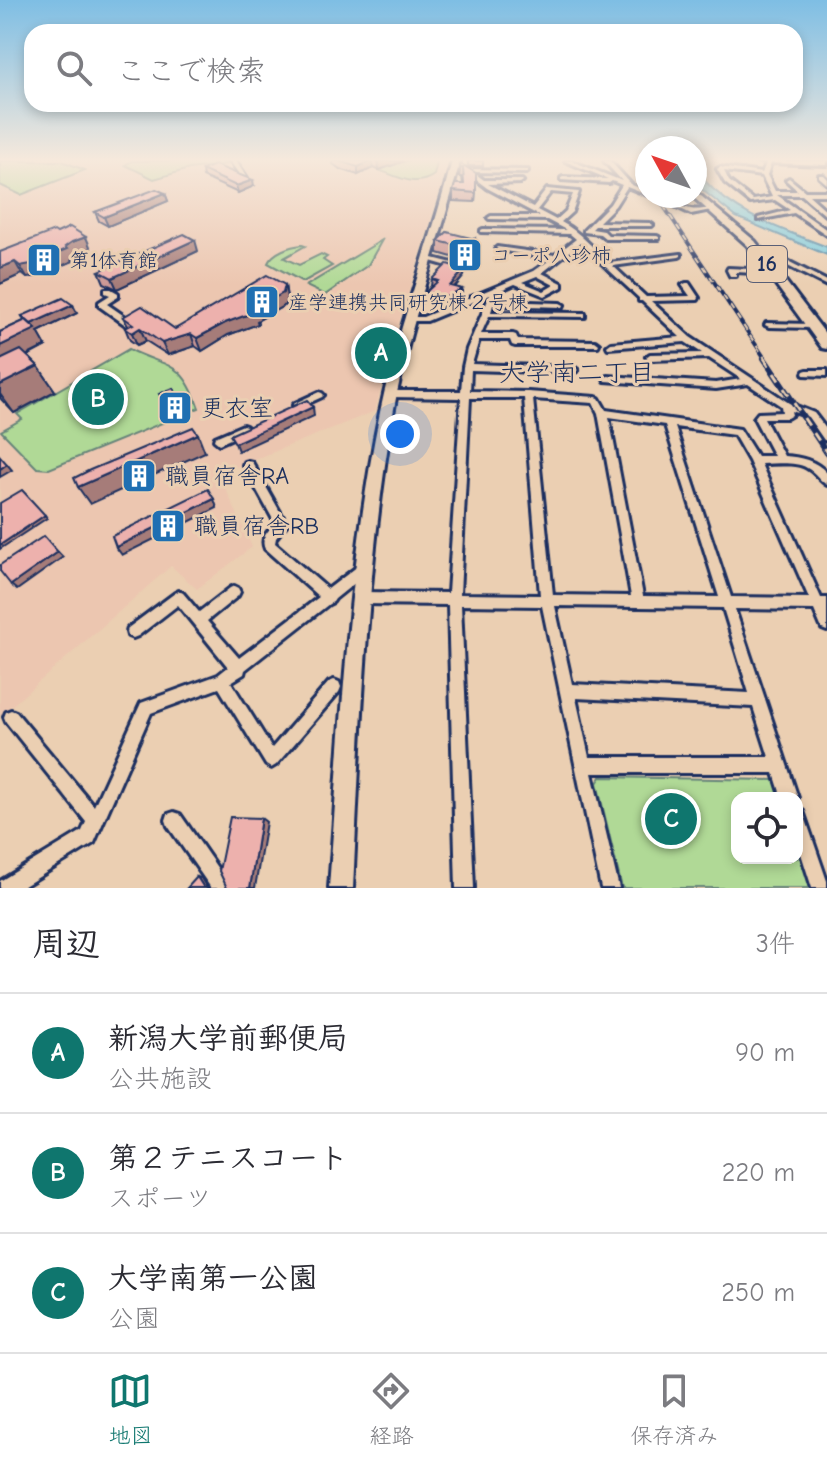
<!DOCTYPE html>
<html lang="ja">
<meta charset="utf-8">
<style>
:root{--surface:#fff;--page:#f2f2f3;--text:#2b2b33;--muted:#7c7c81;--line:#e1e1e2;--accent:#0f766e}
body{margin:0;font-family:"Comic Neue","Klee One",sans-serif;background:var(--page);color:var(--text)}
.controls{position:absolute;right:24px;bottom:24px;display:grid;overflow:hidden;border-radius:16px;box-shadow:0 4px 12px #0003}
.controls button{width:72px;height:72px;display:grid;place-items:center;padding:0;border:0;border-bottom:2px solid var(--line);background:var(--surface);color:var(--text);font:40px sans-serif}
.compass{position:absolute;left:635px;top:136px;width:72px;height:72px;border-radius:50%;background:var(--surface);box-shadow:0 4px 12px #0003;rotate:310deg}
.you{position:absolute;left:400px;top:434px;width:28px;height:28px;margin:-20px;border:6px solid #fff;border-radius:50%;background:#1a73e8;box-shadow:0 0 0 12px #1a73e833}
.badge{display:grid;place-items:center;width:52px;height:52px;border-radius:50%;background:var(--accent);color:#fff;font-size:26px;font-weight:700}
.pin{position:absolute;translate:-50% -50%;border:4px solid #fff;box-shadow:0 2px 8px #0006}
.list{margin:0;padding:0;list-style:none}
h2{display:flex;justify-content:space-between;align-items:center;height:104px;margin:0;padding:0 32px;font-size:34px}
h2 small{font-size:26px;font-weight:400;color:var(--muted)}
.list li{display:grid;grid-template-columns:52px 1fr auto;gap:24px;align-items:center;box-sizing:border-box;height:120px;padding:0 32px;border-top:2px solid var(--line)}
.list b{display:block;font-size:30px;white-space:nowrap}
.list p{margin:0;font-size:26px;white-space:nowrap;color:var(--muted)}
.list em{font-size:26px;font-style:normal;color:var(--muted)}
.icon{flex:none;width:44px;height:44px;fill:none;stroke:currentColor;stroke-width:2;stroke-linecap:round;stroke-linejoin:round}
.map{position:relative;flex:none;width:827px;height:888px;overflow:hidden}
.search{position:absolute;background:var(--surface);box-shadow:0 4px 12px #0003;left:24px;right:24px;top:24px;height:88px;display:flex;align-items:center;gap:20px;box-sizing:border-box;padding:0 28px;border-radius:24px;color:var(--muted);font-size:30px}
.sheet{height:464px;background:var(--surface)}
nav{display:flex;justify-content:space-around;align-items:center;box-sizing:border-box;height:112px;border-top:2px solid var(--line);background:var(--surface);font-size:22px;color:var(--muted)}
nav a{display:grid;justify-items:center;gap:4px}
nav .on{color:var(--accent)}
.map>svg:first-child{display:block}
.built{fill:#ecc6b0}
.green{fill:#b0d996;stroke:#66847a;stroke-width:2}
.water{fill:#80cdde;stroke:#588eab;stroke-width:2}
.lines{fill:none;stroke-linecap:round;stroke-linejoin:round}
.street-casing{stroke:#1b2f5e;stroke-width:6}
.secondary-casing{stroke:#1b2f5e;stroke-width:6}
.primary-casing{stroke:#1b2f5e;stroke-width:6}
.street{fill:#ebcfb2;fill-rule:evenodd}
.secondary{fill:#ebcfb2;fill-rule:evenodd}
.primary{fill:#ebcfb2;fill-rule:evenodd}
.rail-far1-casing{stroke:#1b2f5e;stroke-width:4}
.rail-casing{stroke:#1b2f5e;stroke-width:6}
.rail-far1{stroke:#ebcfb2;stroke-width:2;stroke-dasharray:6;stroke-linecap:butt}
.rail{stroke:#ebcfb2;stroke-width:3;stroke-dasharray:9;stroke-linecap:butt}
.wall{fill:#cc9895;stroke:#1b2f5e;stroke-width:2}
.shaded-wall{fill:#a67c79;stroke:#1b2f5e;stroke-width:2}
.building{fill:#edb1ad;stroke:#1b2f5e;stroke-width:2}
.labels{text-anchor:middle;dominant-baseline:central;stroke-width:6;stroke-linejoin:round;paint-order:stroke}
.far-poi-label{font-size:20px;fill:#1b2f5e;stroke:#ebcfb2;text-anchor:start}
.shield{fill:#ebcfb2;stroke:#595f77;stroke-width:2}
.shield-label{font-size:22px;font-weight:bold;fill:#1b2f5e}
.poi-label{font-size:24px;fill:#1b2f5e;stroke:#ebcfb2;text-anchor:start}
.neighbourhood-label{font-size:26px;fill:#1b2f5e;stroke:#ebcfb2}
</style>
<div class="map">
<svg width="827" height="888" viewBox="0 0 827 888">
<rect width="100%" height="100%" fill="#ebcfb2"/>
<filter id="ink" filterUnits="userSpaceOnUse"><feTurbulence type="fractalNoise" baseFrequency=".0125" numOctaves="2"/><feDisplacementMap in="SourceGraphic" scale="16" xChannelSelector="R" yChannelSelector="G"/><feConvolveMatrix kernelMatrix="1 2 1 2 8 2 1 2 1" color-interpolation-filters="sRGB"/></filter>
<g filter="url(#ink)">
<!-- built -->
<path class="built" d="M0,161H449L395,336L380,335L372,359L388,362L375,411L219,474L252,547L197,589L171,566L0,716Z"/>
<!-- green -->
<g class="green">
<path d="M0,161H62L85,170L21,195L0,185Z"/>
<path d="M132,161H222L228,164L189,169L154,179L125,165Z"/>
<path d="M406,161H434L437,163L434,175C416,188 398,177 379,170Z"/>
<path d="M382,240L368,265L325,295L306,286Z"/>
<path d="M302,245L305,246L284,258L299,265L321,254L327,257L323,260L332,266L303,282L268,263C273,252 290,246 302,245Z"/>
<path d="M129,349C168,369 181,358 199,408L49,469L37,468L1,431L22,419L17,414Z"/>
<path d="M601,777L777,780L783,798H737V858H797V840L813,888H622L597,783Z"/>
</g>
<!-- water -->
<path class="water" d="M695,161H701L704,180C738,217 782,229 827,247V255L736,217L695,184Z"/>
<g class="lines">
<!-- street casing -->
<g class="street-casing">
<g id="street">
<path d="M230,161H236L247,178L246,179H242Z"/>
<path d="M565,161H572L622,181L604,161H610L632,185L647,191V195L627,187L615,206L599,222L650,223L653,225L652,226H595L592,229L604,231L608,235L657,236L659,237V239H606L600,234L584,232V230L610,204L622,185L612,181L609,183L561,180V178L563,177L608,179Z"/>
<path d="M756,161H827V165L771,163L767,175L775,191H798L786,180L789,178L805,191H827V195H809L827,211V214L825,215L802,195H777L827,230V235L794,213L758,220V218L790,210L775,200L750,203L725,183L717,169L720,167L762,173L766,163ZM724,171L762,176L772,197L753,200L729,181Z"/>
<path d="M455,165L468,169L528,170V172L526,173L473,172L484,180H522L523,181L520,183L488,184L533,207L547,189L579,192L572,212L561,222C580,232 593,248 609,263L681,254V256L679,257L613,266L646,297L690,296L682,285L686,283H689L699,298L698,300L651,301L690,337L789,403L814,413L827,430V441L824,440L808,417L791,411L792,415L787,418H764L784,456C801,457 815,460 827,473V485C820,481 815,472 807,468C795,461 775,464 761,464L821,598H827V631L822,629L814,610L735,609L798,798L797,800V798H782L774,773H592L619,888H601L542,606L461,605L474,888H456L448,605L360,604L356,602L354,598L356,594L360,592L448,593L461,398L391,397L386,394L391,391H461L463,367L467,349L490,295L427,321H410L406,319L410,317H423L534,271L551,259L499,250L496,248L497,247L555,255L576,239L570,234L481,232V230L483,229L566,230L547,220L489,219L488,218L491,216H540L487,188L465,171L453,168V166ZM551,192L573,194L566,211L556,220L537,210ZM580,243L639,298V301H642L680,337L611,343L607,346L608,348L685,342L702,353L650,354L646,357L650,360L709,358L741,379L716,383L608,376L605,377L604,379L605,381L716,389L748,384L781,406L782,412L758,413L754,418L774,456H757L740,429L606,410L599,398L596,397L528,392L470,391L471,370L574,373L578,370L574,367L472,364L479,340H510L512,345L515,346H598L599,344L595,341L518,340L516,335L513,334H481L489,316L585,317V313H582L491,312L493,305L563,307L564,305L560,303L495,301L499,291L515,284L545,296L562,287V283L542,273ZM537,276L554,285L544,291L522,282ZM470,398H524L540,595L460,594ZM533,399L593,403L598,413L631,596L553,595ZM609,417L665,425L719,597L643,596ZM675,427L734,435L749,461L809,598L731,597ZM555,606L723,608L749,693L572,684ZM576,698L753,707L769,757H589Z"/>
<path d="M819,175H823L827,179V184L819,177Z"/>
<path d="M654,196C668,196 677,207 691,209C699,211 708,207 716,209L691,214Z"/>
<path d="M757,249L770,252L827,281V286L766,255L755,252V250Z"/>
<path d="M429,257L468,267L469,269L465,271L427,260V258Z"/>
<path d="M728,268L772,270L776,272L772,274L736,272V276H730L727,270Z"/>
<path d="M105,289H111L118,293V297L107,304L133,322V326H127L99,306V302L110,295L105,293Z"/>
<path d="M766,323L812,324L816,326L812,328L769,327L765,325Z"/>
<path d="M807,370H827V376L804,375L803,373L804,371Z"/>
<path d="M319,392L322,393L324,395L322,397L298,408L293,405L295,403Z"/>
<path d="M243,425L246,426L248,429L246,432L219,444L214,440L215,437Z"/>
<path d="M248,461L252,462L287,524L276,538L275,543L328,589L358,566L362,565L366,566L368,570L366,574L335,599L333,602L329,604L245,670L244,674L231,682L272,748L329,682L334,680L339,682L341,687L339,692L276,765L271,768L266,765L219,688L151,713L94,843L21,888H0V881L82,831L86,822L6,722L4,717L6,712L11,710L16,712L94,806L141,703L218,675L228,667L178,605L138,636L133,638L128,636L127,632L128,628L175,593L179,591L183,593L199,612L230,588L234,586L238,588L240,592L238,596L207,621L239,658L319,597L265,549C260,538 268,531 275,523L243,465L244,462Z"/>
<path d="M797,809L803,811L805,817L827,881V888H812L797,841Z"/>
<path d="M174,812L180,814L227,882L230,888H211L168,826L166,820L168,814Z"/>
</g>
</g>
<!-- secondary casing -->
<g class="secondary-casing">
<path id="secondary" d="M452,161H460C439,246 408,328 393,414C366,571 361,730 353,888H329C341,729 348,568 380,412C398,327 430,245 452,161Z"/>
</g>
<!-- primary casing -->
<g class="primary-casing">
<path id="primary" d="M695,191L755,241L827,336V349L822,348L747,245L692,196H695Z"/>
</g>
<!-- street -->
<use href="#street" class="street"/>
<!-- secondary -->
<use href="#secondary" class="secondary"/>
<!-- primary -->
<use href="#primary" class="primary"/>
<!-- rail-far1 casing -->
<g class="rail-far1-casing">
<g id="rail-far1">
<path d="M645,161L647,172"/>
<path d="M657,196L766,360"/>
</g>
</g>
<!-- rail casing -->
<g class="rail-casing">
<path id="rail" d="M764,358L827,453"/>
</g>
<!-- rail-far1 -->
<use href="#rail-far1" class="rail-far1"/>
<!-- rail -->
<use href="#rail" class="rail"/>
</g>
<!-- wall -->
<g class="wall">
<path d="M333,161H404L379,170L373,168L358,175L340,169L333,164Z"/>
<rect x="468" y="161" width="15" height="5"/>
<path d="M461,164L476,193L475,202L453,201V191L463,184L462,177H459Z"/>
<path d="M202,170L254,186L238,193L203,177Z"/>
<path d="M165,193L168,201L108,226L99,221L95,212Z"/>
<path d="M447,232L474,252L466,261L438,253V241Z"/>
<path d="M91,249L78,254L72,259L73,261L38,276L27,278L22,274L0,284V252Z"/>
<path d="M198,251L117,289L104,283L99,271Z"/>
<path d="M465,269L464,276L455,287L462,289V297L444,305L426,299V292L431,286L432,279Z"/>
<path d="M285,285L287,298L285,305L257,321L258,324L228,335L202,351L195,346L168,355L146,341L137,345L130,340L125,328L128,326L123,317L175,329Z"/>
<path d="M77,313L38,332L46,346L28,356L38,366L55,391L14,413L0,398V332L24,321L22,316Z"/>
</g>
<!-- shaded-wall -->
<g class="shaded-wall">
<path d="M372,161L373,168L358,175V167Z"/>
<path d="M383,161H404L379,170L378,162Z"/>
<path d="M253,180L254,186L238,193L236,186Z"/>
<path d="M165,193L168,201L108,226L104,217Z"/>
<path d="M86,237L91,249L78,254L72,259L73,261L38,276L27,278L20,266L65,247L72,242Z"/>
<path d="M475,239L474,252L466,261L467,248Z"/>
<path d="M195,240L198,251L117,289L112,278Z"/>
<path d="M15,262L22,274L0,284V268Z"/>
<path d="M465,269L464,276L449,293L450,286Z"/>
<path d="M285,285L287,298L285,305L257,321L258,324L228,335L202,351L197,338L225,323L253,310Z"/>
<path d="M462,289V297L444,305V298Z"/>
<path d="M73,305L77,313L38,332L46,346L0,369V346L35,329L31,324Z"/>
<path d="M140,328L146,341L137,345L132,333Z"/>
<path d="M191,334L195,346L168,355L162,343Z"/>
<path d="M38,366L55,391L14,413L0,394V385Z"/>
<path d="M183,404L187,413L173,418L169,409Z"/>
<path d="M313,407L314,416L238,451L235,443Z"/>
<path d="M198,434L205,452L90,504L78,487Z"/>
<path d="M7,464L12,470L0,477V469Z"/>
<path d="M214,499L217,508L122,555L116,547Z"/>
<path d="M45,515L47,518L0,549V545Z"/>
<path d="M58,552L63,557L17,590L11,585Z"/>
<path d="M261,818L266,822L255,888H250Z"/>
<path d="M197,877L201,878L207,888H204Z"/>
</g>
<!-- building -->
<g class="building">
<path d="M338,161H371L358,167Z"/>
<path d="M461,164L476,173V193L453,191L455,184H464L463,168H460Z"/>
<path d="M215,165L253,180L236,186L202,170Z"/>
<path d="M156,189L165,193L104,217L95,212Z"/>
<path d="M70,227L86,237L72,242L65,247L67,249L31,264L20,266L15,262L0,268V252L54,231L57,233Z"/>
<path d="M447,232L475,239L467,248L438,241Z"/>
<path d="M184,234L195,240L112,278L99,271Z"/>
<path d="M447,264L465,269L450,286L462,289L444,298L426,292L438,281L432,279Z"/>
<path d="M267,275L285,285L283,293L253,310L255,312L225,323L197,338L191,334L162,343L140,328L132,333L125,328L133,324L123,317L142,306L175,329Z"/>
<path d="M63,298L73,305L31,324L22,316Z"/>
<path d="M26,320L36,329L0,346V332Z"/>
<path d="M21,350L38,366L0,385V360Z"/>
<path d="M173,388L183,404L169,409L159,394Z"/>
<path d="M307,400L313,407L235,443L230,435Z"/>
<path d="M193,427L198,434L78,487L74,478L90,470Z"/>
<path d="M0,456L7,464L0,469Z"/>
<path d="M208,489L214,499L116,547L112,536Z"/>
<path d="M22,490L45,515L0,545V503Z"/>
<path d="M44,536L58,552L11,585L0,571V565Z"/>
<path d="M230,817L261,818L250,888H227L219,871Z"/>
<path d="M197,877L204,888H187Z"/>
</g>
</g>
<!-- sky -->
<linearGradient id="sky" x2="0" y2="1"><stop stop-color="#7ebee4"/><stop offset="0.56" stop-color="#f6e9dc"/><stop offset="1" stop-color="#f6e9dc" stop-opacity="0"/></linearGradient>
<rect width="827" height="285" fill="url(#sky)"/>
<!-- icons -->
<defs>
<g id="building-square" transform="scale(1.8)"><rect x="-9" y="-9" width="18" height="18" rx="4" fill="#1f6fb2" stroke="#ebcfb2"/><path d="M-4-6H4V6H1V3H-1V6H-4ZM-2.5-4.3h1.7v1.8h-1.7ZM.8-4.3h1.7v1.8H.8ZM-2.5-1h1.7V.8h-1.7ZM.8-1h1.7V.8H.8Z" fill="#fff"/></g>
</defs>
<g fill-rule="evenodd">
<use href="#building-square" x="465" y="255"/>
<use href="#building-square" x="44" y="260"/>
<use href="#building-square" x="262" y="302"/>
<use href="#building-square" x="175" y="408"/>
<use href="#building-square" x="139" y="476"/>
<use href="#building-square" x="168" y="526"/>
</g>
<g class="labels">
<!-- far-poi labels -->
<g class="far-poi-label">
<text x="491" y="255">コーポ八珍柿</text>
<text x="70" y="260">第1体育館</text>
<text x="288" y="302">産学連携共同研究棟２号棟</text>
</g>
<!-- shield labels -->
<rect class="shield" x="747" y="246" width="40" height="36" rx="6"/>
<g class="shield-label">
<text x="767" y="264">16</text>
</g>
<!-- poi labels -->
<g class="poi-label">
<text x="201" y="408">更衣室</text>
<text x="165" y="476">職員宿舎RA</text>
<text x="194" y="526">職員宿舎RB</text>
</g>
<!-- neighbourhood labels -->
<g class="neighbourhood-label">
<text x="577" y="373">大学南二丁目</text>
</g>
</g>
</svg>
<div class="controls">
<button><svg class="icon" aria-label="locate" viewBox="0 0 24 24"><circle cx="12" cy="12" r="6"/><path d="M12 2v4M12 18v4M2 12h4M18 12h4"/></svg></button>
</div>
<svg class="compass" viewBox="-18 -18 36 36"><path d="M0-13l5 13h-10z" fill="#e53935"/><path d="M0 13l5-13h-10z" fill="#7c7c81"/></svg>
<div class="you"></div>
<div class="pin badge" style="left:381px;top:353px">A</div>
<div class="pin badge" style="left:98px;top:399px">B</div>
<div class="pin badge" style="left:671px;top:819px">C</div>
<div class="search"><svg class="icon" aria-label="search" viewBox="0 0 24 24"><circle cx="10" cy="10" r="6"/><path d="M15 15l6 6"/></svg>ここで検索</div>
</div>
<section class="sheet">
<h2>周辺<small>3件</small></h2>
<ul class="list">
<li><span class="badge">A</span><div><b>新潟大学前郵便局</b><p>公共施設</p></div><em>90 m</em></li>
<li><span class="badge">B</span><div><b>第２テニスコート</b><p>スポーツ</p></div><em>220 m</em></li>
<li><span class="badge">C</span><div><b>大学南第一公園</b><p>公園</p></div><em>250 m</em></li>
</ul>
</section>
<nav>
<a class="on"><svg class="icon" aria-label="map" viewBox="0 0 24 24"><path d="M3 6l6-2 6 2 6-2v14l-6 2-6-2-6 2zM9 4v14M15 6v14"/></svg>地図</a>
<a><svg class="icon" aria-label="directions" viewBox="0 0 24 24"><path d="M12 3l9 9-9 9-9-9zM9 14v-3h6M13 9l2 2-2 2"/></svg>経路</a>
<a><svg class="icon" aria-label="saved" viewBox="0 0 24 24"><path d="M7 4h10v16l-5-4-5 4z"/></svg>保存済み</a>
</nav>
